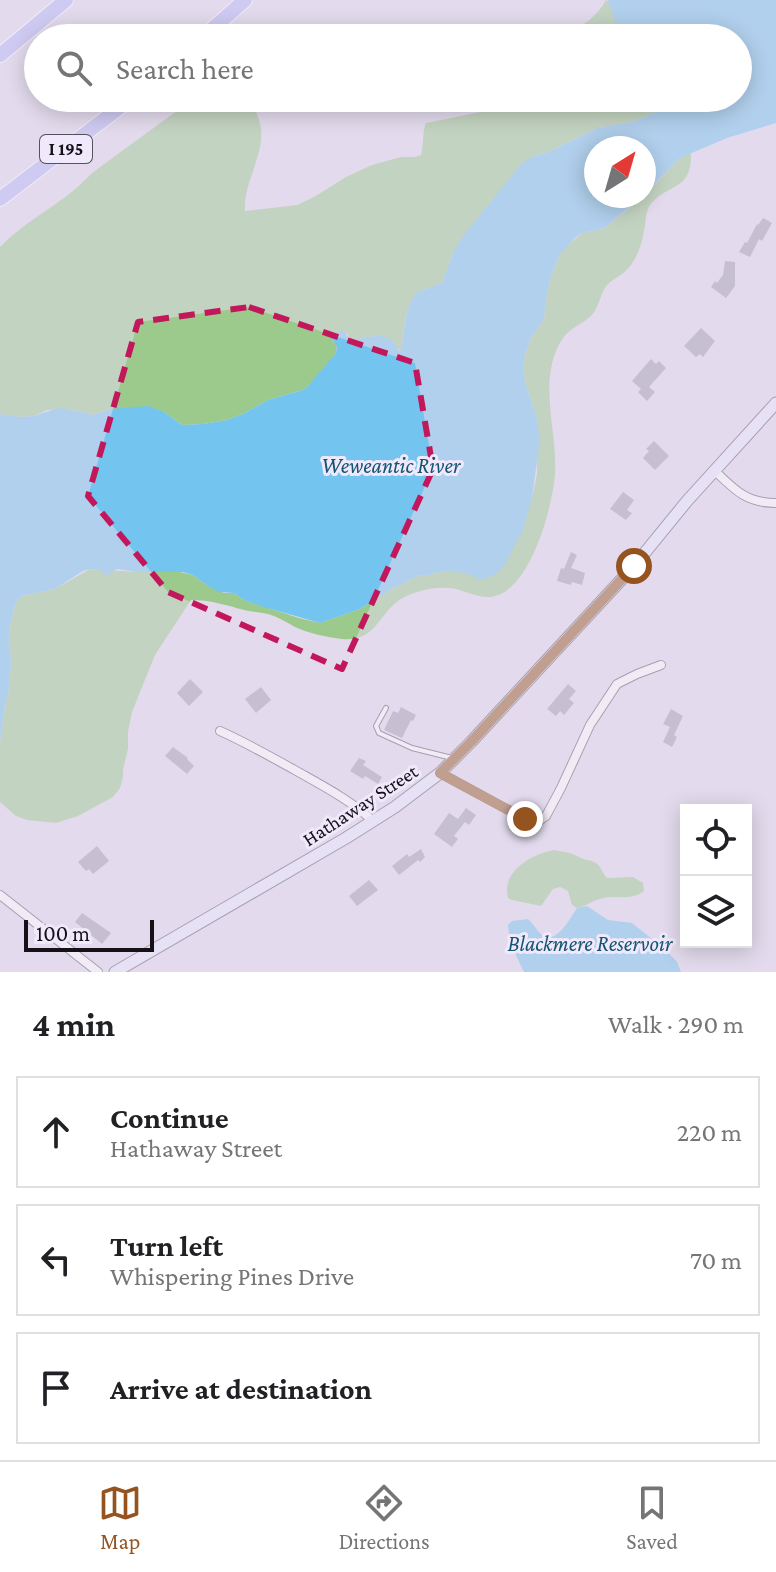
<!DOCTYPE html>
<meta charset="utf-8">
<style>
:root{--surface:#fff;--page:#f2f2f2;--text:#202124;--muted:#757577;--line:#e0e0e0;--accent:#95541f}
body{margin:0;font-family:"Crimson Pro",serif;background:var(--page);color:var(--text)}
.controls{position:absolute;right:24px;bottom:24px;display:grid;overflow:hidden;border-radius:0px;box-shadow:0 4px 20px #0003}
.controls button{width:72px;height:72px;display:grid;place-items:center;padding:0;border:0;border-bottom:2px solid var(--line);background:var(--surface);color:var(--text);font:40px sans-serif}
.compass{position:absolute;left:584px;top:136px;width:72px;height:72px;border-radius:50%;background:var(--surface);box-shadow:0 4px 20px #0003;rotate:37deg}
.scale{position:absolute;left:24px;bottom:20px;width:130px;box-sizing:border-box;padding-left:8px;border:4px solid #141118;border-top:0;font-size:22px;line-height:28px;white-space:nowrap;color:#141118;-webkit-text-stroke:6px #f0e8fb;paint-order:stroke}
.stop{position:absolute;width:24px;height:24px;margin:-18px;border:6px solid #95541f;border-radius:50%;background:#fff}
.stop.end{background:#95541f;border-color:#fff;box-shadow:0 2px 8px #0008}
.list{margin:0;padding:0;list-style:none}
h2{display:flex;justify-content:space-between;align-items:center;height:104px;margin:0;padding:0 32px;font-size:34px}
h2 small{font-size:26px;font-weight:400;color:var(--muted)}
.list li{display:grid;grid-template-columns:52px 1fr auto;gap:24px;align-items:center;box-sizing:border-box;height:112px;margin:0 16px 16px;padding:0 16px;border:2px solid var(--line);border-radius:0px}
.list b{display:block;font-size:30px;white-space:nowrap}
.list p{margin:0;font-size:26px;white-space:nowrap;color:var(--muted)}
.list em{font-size:26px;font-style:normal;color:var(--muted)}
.icon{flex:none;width:44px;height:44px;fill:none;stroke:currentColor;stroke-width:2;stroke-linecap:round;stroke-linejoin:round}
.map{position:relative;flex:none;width:776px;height:972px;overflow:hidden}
.search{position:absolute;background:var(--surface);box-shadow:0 4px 20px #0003;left:24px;right:24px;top:24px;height:88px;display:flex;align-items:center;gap:20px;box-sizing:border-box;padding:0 28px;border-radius:44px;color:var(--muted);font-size:30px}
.sheet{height:488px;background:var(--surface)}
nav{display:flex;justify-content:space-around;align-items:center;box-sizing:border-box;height:112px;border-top:2px solid var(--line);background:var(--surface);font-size:22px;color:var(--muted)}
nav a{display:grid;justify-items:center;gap:4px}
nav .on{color:var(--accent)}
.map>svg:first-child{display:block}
.green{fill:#9cca8c}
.water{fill:#73c4ee}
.building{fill:#a29eb0}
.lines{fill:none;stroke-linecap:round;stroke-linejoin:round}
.lane-casing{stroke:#5e5767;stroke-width:6}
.street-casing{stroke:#5e5767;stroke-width:10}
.secondary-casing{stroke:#5e5767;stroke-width:13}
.highway-casing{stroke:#fff;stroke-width:16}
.lane{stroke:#fff;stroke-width:4}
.street{stroke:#fff;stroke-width:8}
.secondary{stroke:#e9e9fd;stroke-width:11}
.highway{stroke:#b6b7f7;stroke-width:14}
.route{stroke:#95541f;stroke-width:10}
.marked{fill:none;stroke:#c2185b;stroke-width:6;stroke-dasharray:16 10;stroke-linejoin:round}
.labels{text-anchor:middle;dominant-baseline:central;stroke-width:6;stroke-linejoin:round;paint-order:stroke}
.shield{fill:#f0e8fb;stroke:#56525c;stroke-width:2}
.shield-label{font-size:18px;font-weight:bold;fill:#141118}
.street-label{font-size:20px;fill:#141118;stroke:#f0e8fb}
.water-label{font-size:22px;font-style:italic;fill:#145471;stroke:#f0e8fb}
</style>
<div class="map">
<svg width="776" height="972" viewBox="0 0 776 972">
<rect width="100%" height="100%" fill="#e3dbed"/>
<!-- green -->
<g class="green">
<path d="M606,0L609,2L616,21L632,38H549C573,30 592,25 606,0Z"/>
<path d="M196,98H250C254,108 260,118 261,129C264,157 243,183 245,211L297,205L314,197L346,177L372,165L401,157H415L421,155C424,144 422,132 426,123L481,112L506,98H685L636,121L598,128L548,152L532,157L453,253L442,283C436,286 429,287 423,290C403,300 405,332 401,351L376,336L353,340L350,339L347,333L332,340L337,345L336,353L315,380L303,390L268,400L243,414L227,420L203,424L182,425L164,412L110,409L94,415L68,409L47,410L34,416L20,417L0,414V247C21,225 49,210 73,191C81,185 88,176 96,170C129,146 162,121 196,98Z"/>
<path d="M688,153L691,154C692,193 665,183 649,207C645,214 646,224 644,231C642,243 638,255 631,265C625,274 616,277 608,284C600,292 600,307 591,316C582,324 570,328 563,338C536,378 558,431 555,475C552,509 530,592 491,597C478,598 468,592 456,589C440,586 424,589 409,595C377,607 380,647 335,638C322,636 308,633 295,627C286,622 278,617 268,614C260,612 252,612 244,610C226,605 210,600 191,600L155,655L132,712L128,732V749L123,770V777L120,788L113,797L78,816L56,823L27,820L16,816L0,802V742L5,706L8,696L11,664L9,631L15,604L21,596L55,589L90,569L138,572L171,570L193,575L208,586L224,593H234L244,600L299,618L320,623L360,609L395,587L420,575L425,576C445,569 462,569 481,579L532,498L537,474L536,415L525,382L523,365L525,354L531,338L544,319L547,292L552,273L560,254L565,248L582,233L603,229L644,196L680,158Z"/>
<path d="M554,850C568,853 568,851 581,858C585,860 590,860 594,862C601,865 602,873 607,878L633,877L643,883L644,891C632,901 618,895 603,898C593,900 587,906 577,908L572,905L568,891L560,887L553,889L541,906L512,900L508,898C501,871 532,854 554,850Z"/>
</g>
<!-- water -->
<g class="water">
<path d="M608,0H776V123L727,138L680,158L644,195V148H596V196H643L603,229L582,233L576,237L560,254L552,273L547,292L544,319L531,338L525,354L523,365L525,382L536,415L540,439L532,498L523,530L504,566L495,575L481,580C462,569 445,569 425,576L420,575L395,587L360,609L320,623L264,607L244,600L234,593L219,592L208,586L193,575L183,572H138L117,569L106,576L101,570L90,569L83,571L55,589L21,596L15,604L9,631L11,664L8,696L5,706L0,742V414L20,417L34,416L58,408L68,409L94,415L110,409L148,406L164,412L182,425L203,424L227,420L243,414L268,400L303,390L308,386L336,353L337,346L331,338L339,331H344L350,339L353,340C370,337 391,329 398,350L401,351C404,336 405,303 417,293C424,288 434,287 442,283L453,253L461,239L521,164L532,157L548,152L598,128L636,121L685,98H738V38H632L615,21Z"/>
<path d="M587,906L608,920L632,923L667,951L677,962L681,972H524L510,943L508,925L512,921L528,919C533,923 537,931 542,935C557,945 570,918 577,908Z"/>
</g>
<!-- building -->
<g class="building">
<path d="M763,218L772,223L762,241L759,239L750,257L739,252L745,242L747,243L757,224L758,225Z"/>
<path d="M725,261L735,262V286L726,298L711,287L715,281L717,283L723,275Z"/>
<path d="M701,328L715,341L703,357L700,354L696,357L684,346Z"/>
<path d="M651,359L656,364L659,361L666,368L649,387L655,392L647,401L638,392L641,389L632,381Z"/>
<path d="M654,441L669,456L655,470L643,458L649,451L646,449Z"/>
<path d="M623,492L634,500L627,510L632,513L626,520L610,509Z"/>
<path d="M571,552L577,555L571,568L585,573L582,585L572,582L571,585L557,581L561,568L564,569Z"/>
<path d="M190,679L203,692L189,706L177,693Z"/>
<path d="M568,684L576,691L569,699L574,703L564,715L560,711L556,716L547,709Z"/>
<path d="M261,687L271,700L256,713L245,699Z"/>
<path d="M401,707L416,715L413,721L411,720L402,738L384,730L393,711L398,713Z"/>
<path d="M671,709L683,716L674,735L677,737L672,747L663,742L670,727L663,724Z"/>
<path d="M173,747L188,758L187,759L194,766L187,774L165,756Z"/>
<path d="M359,758L366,761L363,765L382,777L378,784L365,776L363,779L350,771Z"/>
<path d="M466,808L476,815L469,825L465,822L454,836L458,839L452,847L434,834L449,813L458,819Z"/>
<path d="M97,846L109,861L93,874L89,869L86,871L78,862Z"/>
<path d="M421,849L425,857L420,862L418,860L399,875L392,866L407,854L409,857Z"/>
<path d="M369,880L378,890L357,906L349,896Z"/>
<path d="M82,913L111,933L102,944L75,922Z"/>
</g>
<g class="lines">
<!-- lane casing -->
<g class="lane-casing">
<path id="lane" d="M386,708L376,726L379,733L412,748L452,758"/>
</g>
<!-- street casing -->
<g class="street-casing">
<g id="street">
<path d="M714,470C735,490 746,503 776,503"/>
<path d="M220,731C245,742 269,756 293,769C321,785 349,799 373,821"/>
<path d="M440,773L525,819L539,821L546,816L561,788L590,725L617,684L637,674L661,665"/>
<path d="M0,895L98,972"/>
</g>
</g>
<!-- secondary casing -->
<g class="secondary-casing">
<path id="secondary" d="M115,972L346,838L395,807L440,773L471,742L634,566L687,501L776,403"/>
</g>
<!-- highway casing -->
<g class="highway-casing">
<g id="highway">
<path d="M202,38L245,0"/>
<path d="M0,55L66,0"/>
<path d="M0,199L132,98"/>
</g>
</g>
<!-- lane -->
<use href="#lane" class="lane"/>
<!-- street -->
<use href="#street" class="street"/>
<!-- secondary -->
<use href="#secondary" class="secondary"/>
<!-- highway -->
<use href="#highway" class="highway"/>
</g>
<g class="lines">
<!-- route -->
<path class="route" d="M525,819L440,773L471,742L634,566"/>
</g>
<!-- marked area -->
<path d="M0 0H776V972H0ZM249,307L415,363L433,469L342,669L168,592L88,496L138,322Z" fill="#e3dbed" fill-opacity=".55" fill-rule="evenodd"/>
<path class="marked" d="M249,307L415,363L433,469L342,669L168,592L88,496L138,322Z"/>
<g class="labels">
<!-- shield labels -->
<rect class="shield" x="40" y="135" width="52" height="28" rx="6"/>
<g class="shield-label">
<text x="66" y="149">I 195</text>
</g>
<!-- street labels -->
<g class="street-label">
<text transform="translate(360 805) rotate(-33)">Hathaway Street</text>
</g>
<!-- water labels -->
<g class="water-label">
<text x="391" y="465">Weweantic River</text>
<text x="590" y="943">Blackmere Reservoir</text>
</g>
</g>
</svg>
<div class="controls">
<button><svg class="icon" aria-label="locate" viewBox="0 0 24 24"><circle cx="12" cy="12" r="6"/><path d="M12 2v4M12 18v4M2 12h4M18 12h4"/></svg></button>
<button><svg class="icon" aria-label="layers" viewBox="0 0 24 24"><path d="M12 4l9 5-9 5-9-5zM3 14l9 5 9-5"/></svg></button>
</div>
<svg class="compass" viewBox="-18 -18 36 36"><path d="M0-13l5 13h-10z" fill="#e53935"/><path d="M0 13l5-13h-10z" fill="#757577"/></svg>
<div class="scale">100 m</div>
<div class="stop" style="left:634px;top:566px"></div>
<div class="stop end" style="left:525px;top:819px"></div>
<div class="search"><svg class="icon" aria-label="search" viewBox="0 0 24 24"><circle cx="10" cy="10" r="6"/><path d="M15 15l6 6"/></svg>Search here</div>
</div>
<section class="sheet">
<h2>4 min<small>Walk · 290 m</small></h2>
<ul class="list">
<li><svg class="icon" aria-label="ahead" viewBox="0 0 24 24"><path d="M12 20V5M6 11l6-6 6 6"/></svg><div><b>Continue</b><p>Hathaway Street</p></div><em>220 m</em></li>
<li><svg class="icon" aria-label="left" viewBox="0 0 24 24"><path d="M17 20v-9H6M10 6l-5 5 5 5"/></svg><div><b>Turn left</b><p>Whispering Pines Drive</p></div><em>70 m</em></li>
<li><svg class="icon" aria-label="arrive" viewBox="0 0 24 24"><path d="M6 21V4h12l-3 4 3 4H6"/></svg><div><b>Arrive at destination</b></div></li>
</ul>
</section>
<nav>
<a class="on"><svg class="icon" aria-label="map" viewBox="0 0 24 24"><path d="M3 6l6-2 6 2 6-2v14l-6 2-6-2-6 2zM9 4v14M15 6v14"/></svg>Map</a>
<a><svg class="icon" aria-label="directions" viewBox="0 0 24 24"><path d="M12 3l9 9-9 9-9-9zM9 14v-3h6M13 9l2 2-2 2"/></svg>Directions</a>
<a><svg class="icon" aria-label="saved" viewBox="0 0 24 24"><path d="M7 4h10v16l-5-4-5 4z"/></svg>Saved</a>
</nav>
